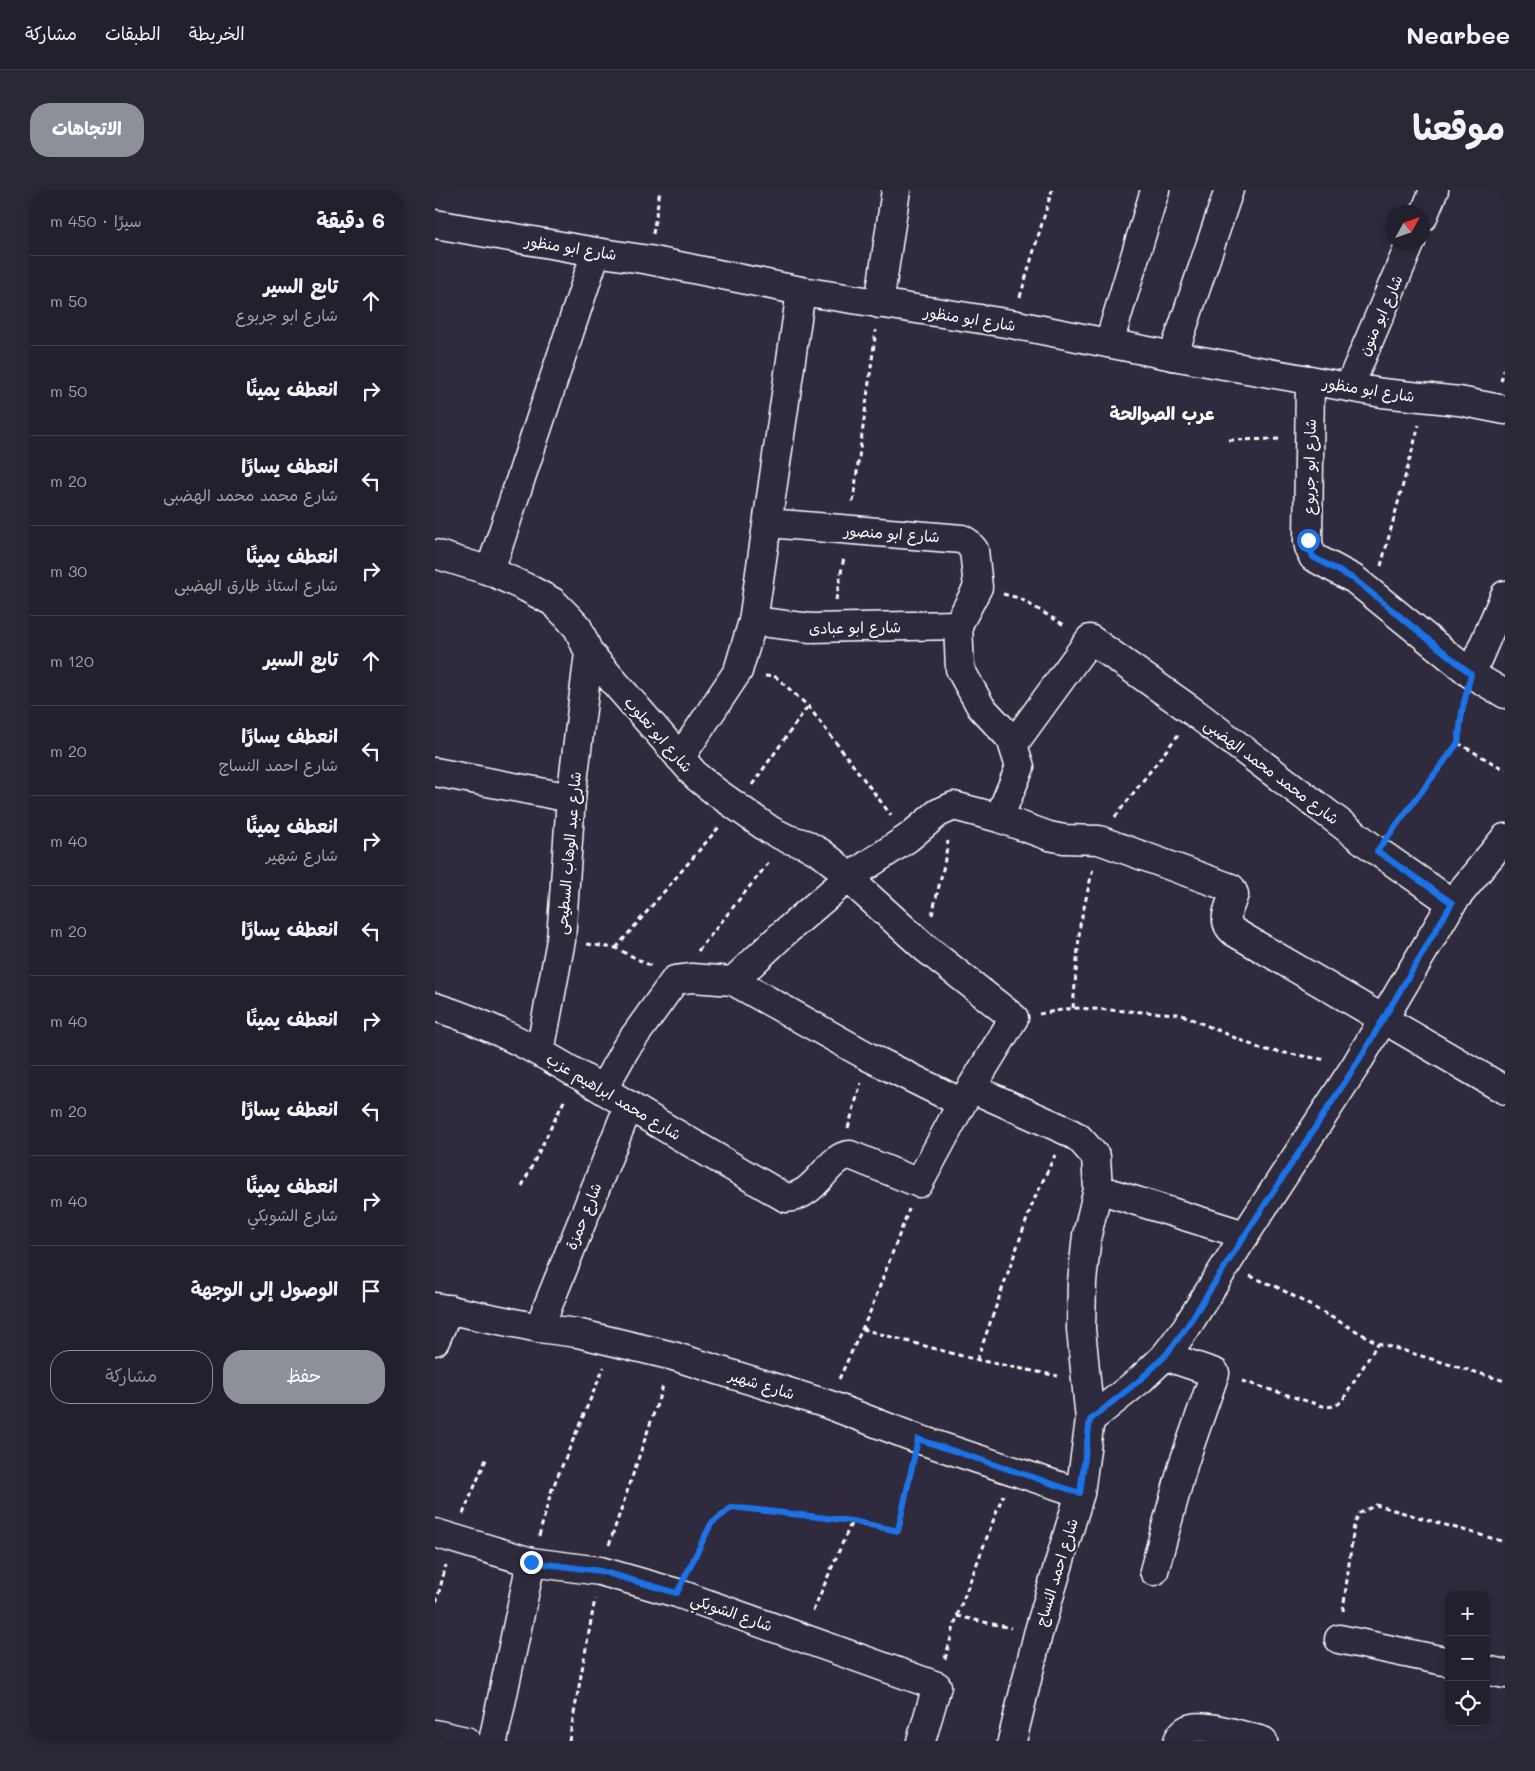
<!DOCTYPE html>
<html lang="ar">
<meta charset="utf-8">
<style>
:root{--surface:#23202e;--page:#2b2836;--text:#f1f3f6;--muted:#a3a3aa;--line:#403e4a;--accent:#8c9099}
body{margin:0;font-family:Mali,"Playpen Sans Arabic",sans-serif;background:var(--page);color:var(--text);direction:rtl}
.controls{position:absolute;right:15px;bottom:15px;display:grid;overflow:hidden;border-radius:10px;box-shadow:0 2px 8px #0003}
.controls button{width:45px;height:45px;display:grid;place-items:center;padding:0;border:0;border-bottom:1px solid var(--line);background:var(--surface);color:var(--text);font:25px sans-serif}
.compass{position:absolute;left:950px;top:15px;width:45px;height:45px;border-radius:50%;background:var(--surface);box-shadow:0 2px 8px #0003;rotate:50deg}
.stop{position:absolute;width:15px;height:15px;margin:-11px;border:4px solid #1a73e8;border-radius:50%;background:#fff}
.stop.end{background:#1a73e8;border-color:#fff;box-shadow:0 1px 5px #0008}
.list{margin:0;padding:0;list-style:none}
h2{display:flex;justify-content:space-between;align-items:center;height:65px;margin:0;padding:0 20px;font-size:21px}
h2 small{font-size:16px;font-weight:400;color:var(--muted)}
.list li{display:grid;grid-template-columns:32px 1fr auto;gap:15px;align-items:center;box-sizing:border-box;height:90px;padding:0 20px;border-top:1px solid var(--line)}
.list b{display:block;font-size:19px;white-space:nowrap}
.list p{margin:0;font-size:16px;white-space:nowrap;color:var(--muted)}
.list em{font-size:16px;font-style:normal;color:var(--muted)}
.actions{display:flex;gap:10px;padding:15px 20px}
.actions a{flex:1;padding:11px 0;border:1px solid var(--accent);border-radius:20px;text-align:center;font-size:18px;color:var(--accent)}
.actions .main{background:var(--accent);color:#fff}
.icon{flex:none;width:28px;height:28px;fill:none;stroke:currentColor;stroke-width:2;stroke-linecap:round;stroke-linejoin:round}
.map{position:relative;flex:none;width:1070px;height:1551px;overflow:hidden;direction:ltr;border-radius:20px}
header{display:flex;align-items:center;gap:30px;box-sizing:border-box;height:70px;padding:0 25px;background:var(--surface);border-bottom:1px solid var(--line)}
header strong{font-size:24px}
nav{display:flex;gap:28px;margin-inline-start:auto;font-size:18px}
.intro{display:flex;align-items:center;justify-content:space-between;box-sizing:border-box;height:120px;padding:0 30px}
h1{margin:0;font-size:35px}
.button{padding:12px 22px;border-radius:20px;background:var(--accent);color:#fff;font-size:18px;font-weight:700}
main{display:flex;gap:30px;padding:0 30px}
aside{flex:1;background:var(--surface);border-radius:20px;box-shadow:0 2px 8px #0003}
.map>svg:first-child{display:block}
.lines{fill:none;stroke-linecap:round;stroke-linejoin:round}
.street-casing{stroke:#fff;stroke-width:31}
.path{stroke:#fff;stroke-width:3;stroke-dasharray:5 4;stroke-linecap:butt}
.street{stroke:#2f2a3d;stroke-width:28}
.route{stroke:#1a73e8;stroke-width:6}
.labels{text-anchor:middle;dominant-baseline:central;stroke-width:4.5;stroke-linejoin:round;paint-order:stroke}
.street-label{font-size:15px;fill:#fff;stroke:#2f2a3d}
.quarter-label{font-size:18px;font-weight:bold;fill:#fff;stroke:#2f2a3d}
</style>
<header>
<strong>Nearbee</strong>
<nav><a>الخريطة</a><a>الطبقات</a><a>مشاركة</a></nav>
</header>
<div class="intro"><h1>موقعنا</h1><a class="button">الاتجاهات</a></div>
<main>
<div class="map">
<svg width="1070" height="1551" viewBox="0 0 1070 1551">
<rect width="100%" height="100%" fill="#2f2a3d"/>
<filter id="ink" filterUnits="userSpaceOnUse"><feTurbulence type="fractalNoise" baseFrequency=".02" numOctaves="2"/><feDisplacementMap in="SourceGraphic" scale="10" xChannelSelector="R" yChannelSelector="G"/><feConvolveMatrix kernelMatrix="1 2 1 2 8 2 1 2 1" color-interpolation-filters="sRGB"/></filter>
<g filter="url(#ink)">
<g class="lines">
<!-- street casing -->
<g class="street-casing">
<g id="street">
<path d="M988,27L999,0"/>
<path d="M0,34L161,62L214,70L366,101L577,134L738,166L947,203L1024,211L1070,220"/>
<path d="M444,114L461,0"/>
<path d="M674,153L720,0"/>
<path d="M738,166L794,0"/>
<path d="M875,190L873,351L874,357L878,367L919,389L1036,484L1070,504"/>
<path d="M914,197L976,52"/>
<path d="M333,333L527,349L532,352L539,360L543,397L523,435L525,479L546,517L579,552"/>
<path d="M0,364L55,381L161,62"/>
<path d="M318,431L376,438L523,435"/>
<path d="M1036,484L1070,405"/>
<path d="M245,568L303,481L318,431L366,101"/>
<path d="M0,582L136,608"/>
<path d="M564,628L585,577L578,555L655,449L760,523L942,661L1017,713"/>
<path d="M298,791L349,743L413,688L473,648L503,623L519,616L564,628L614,646L629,649L664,650L796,698L799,704C795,717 785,731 799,742L1070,900"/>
<path d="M0,817C71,839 130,876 193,915C245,947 298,977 351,1008C383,1006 392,966 415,965L484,993L527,913L579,828L489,757L413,688L400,674L386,663L370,654L353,649L335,640L281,602L262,587L154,463L143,438L133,427L118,412L92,398L55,381"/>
<path d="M105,862L126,750L136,608L154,463"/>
<path d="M536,898L632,941L644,948L661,967L663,999L652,1045L647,1092L646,1139L655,1230L645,1303L603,1444L577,1551"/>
<path d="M168,899L191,858L240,790L257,788L298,791L434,867L527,913"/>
<path d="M663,999L810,1045"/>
<path d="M0,1117L104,1138L142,1143L238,1166L392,1214L483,1249L645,1303"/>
<path d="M104,1138L194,915"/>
<path d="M0,1151L14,1119"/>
<path d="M655,1230L706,1189L730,1166L751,1138L810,1045L921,875L1017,713L1070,648"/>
<path d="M0,1343L96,1372L165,1381L242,1403L502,1496L486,1551"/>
<path d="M719,1381L749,1272L780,1183L730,1166"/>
<path d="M904,1449L1014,1472"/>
<path d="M1051,1480L1070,1484"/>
<path d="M0,1544L31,1551"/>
<path d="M58,1551L96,1372"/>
<path d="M743,1551C745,1545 750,1539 757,1538C772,1534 812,1547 828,1551"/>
</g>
</g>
<!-- path -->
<g class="path">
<path d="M218,44L225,0"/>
<path d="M585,107L617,0"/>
<path d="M1066,191L1070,177"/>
<path d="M794,250L847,249"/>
<path d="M418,312L441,140"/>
<path d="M946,376L984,235"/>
<path d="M568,404L584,408L631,436"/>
<path d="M401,410L409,367"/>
<path d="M330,486L341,487L373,516L456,625"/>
<path d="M1023,553L1070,580"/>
<path d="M317,595L373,516"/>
<path d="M680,627L743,545"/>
<path d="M959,638L1023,553L1029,512"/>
<path d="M497,725L509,675L513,651"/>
<path d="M152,754L181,758L216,776"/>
<path d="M181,758L284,637"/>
<path d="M263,761L335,671"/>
<path d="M638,818L645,735L658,678"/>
<path d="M604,824L638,818L745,824L826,859L892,870"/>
<path d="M413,938L426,893"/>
<path d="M87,996L130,909"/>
<path d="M815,1086L842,1097L943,1153L1070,1191"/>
<path d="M427,1139L542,1170L623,1186"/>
<path d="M542,1170L598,1012L620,965"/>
<path d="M404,1189L435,1122L474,1019"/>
<path d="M807,1191L891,1217L900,1216L907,1211L943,1153"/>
<path d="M28,1324L52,1267"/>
<path d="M104,1346L116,1302L169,1177"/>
<path d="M174,1355L229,1193"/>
<path d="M254,1379L276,1334L297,1317L417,1331L463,1341L477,1277"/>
<path d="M0,1412L2,1410L11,1375"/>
<path d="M378,1421L417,1331"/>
<path d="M908,1421L919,1335L925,1323L941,1315L1070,1352"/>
<path d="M522,1426L576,1438"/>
<path d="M510,1469L522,1426L568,1305"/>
<path d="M134,1551L160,1409"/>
</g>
<!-- street -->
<use href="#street" class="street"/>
</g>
</g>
<g class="lines" filter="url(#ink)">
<!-- route -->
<path class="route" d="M96,1372L165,1381L242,1403L276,1334L297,1317L417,1331L463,1341L483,1249L645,1303L655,1230L706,1189L730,1166L751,1138L810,1045L921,875L1017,713L942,661L1023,553L1027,521L1036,484L919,389L878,367L874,357L873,350"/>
</g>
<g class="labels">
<!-- street labels -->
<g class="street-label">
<text transform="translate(136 57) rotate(9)">شارع ابو منظور</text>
<text transform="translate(945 125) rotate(-66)">شارع ابو منون</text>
<text transform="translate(535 128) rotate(9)">شارع ابو منظور</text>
<text transform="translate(934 199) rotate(9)">شارع ابو منظور</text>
<text transform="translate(874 277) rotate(-89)">شارع ابو جربوع</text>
<text transform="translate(457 343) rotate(4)">شارع ابو منصور</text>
<text transform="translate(420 437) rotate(-1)">شارع ابو عبادى</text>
<text transform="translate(224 544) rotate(49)">شارع ابو تعلوب</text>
<text transform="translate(837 581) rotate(37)">شارع محمد محمد الهضبى</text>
<text transform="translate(133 663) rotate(-85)">شارع عبد الوهاب السطيحى</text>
<text transform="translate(179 906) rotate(31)">شارع محمد ابراهيم عزب</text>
<text transform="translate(148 1026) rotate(-68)">شارع حمزة</text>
<text transform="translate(327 1194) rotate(17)">شارع شهير</text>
<text transform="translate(621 1382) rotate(-73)">شارع احمد النساج</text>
<text transform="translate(297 1422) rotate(19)">شارع الشوبكي</text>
</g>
<!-- quarter labels -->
<g class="quarter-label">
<text x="727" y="223">عرب الصوالحة</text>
</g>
</g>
</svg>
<div class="controls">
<button>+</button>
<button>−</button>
<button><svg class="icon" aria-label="locate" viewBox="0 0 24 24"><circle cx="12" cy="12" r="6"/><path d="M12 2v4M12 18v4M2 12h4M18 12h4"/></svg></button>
</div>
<svg class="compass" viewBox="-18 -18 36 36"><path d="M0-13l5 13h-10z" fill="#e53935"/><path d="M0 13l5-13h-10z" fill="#a3a3aa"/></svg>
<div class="stop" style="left:873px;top:350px"></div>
<div class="stop end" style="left:96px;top:1372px"></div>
</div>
<aside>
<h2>6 دقيقة<small>سيرًا · 450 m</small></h2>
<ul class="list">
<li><svg class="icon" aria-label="ahead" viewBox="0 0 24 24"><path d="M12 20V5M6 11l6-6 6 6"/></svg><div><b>تابع السير</b><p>شارع ابو جربوع</p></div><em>50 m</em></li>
<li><svg class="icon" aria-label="right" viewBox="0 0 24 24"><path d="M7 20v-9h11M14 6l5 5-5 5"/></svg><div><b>انعطف يمينًا</b></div><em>50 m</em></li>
<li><svg class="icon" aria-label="left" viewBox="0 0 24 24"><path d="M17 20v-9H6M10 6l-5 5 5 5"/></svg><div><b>انعطف يسارًا</b><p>شارع محمد محمد الهضبى</p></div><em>20 m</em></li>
<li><svg class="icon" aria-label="right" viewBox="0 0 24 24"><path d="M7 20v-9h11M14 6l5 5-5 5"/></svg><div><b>انعطف يمينًا</b><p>شارع استاذ طارق الهضبى</p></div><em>30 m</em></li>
<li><svg class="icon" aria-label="ahead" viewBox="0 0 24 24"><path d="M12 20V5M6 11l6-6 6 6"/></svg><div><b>تابع السير</b></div><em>120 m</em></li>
<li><svg class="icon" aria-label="left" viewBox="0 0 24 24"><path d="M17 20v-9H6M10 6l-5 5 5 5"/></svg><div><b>انعطف يسارًا</b><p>شارع احمد النساج</p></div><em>20 m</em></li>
<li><svg class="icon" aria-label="right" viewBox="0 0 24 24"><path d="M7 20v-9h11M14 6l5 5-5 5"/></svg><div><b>انعطف يمينًا</b><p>شارع شهير</p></div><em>40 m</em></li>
<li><svg class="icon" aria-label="left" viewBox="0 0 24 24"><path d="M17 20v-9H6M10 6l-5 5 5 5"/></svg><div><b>انعطف يسارًا</b></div><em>20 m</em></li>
<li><svg class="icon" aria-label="right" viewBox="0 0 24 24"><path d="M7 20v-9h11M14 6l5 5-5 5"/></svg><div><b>انعطف يمينًا</b></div><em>40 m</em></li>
<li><svg class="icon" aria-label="left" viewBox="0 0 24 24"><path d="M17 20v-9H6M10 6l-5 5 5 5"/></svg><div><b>انعطف يسارًا</b></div><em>20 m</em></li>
<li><svg class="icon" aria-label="right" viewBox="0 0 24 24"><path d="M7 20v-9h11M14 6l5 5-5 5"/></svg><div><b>انعطف يمينًا</b><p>شارع الشوبكي</p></div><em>40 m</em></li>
<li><svg class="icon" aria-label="arrive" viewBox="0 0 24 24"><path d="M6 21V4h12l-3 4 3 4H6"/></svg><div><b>الوصول إلى الوجهة</b></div></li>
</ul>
<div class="actions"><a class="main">حفظ</a><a>مشاركة</a></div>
</aside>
</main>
